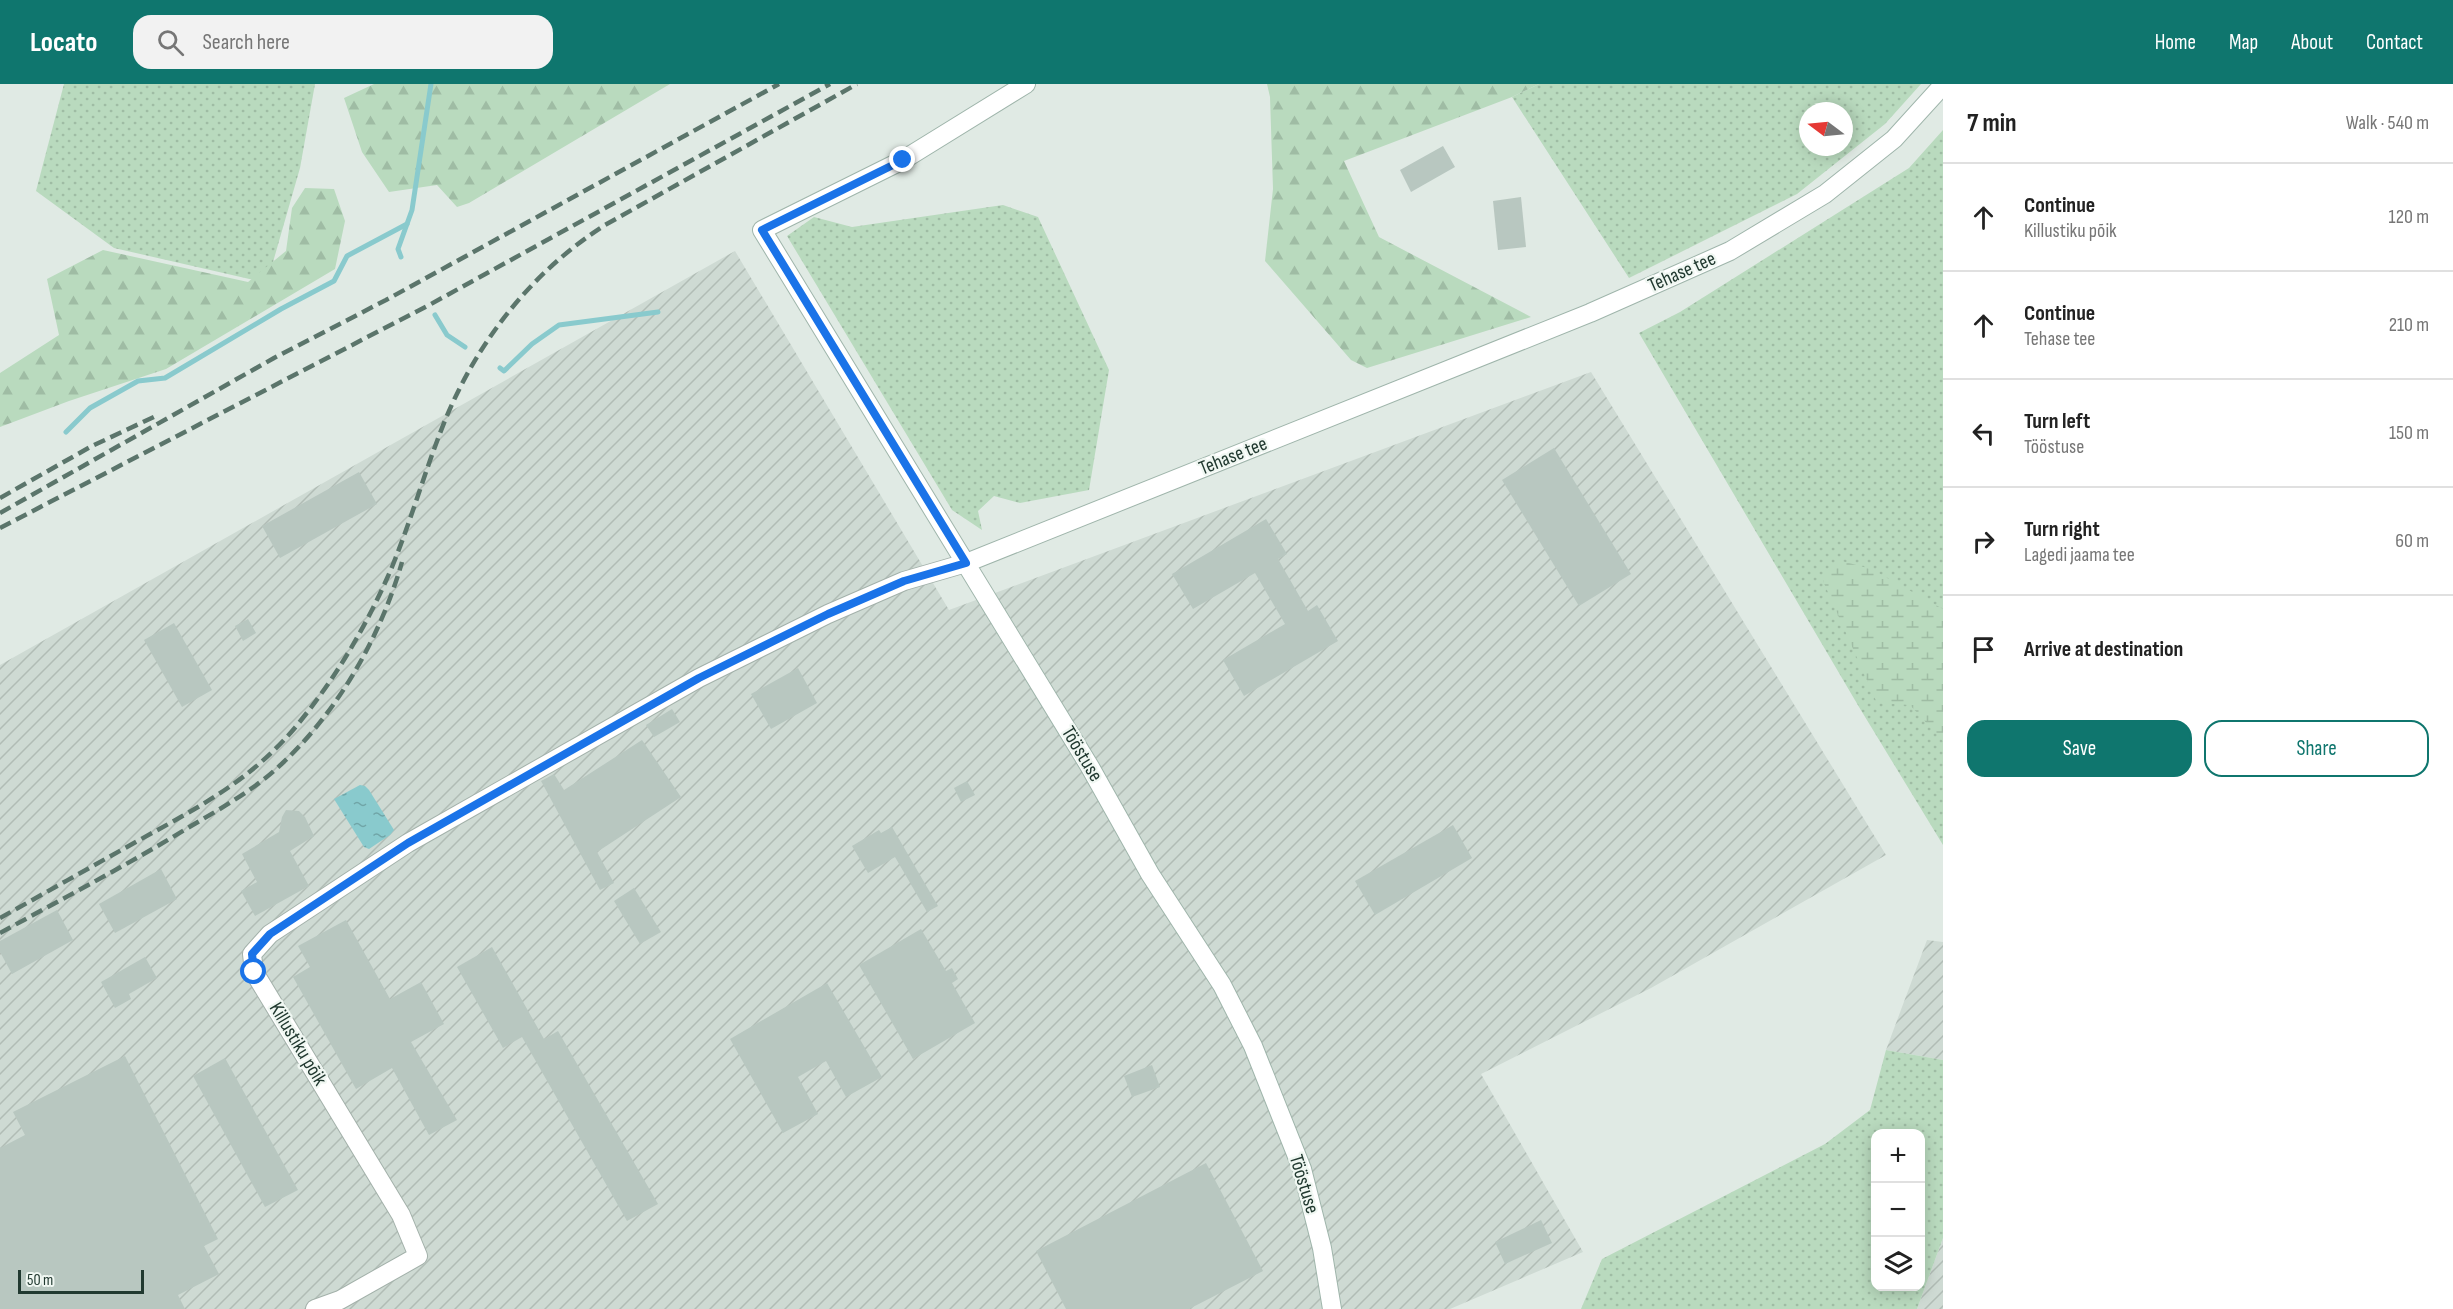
<!DOCTYPE html>
<meta charset="utf-8">
<style>
:root{--surface:#fff;--page:#f2f2f2;--text:#222;--muted:#767676;--line:#e0e0e0;--accent:#0f766e}
body{margin:0;font-family:"Sofia Sans Condensed",sans-serif;background:var(--page);color:var(--text)}
.controls{position:absolute;right:18px;bottom:18px;display:grid;overflow:hidden;border-radius:12px;box-shadow:0 3px 15px #0003}
.controls button{width:54px;height:54px;display:grid;place-items:center;padding:0;border:0;border-bottom:2px solid var(--line);background:var(--surface);color:var(--text);font:30px sans-serif}
.compass{position:absolute;left:1799px;top:18px;width:54px;height:54px;border-radius:50%;background:var(--surface);box-shadow:0 3px 15px #0003;rotate:286deg}
.scale{position:absolute;left:18px;bottom:15px;width:126px;box-sizing:border-box;padding-left:6px;border:3px solid #213930;border-top:0;font-size:16px;line-height:21px;white-space:nowrap;color:#213930;-webkit-text-stroke:4px #f0f7f2;paint-order:stroke}
.stop{position:absolute;width:18px;height:18px;margin:-14px;border:4px solid #1a73e8;border-radius:50%;background:#fff}
.stop.end{background:#1a73e8;border-color:#fff;box-shadow:0 2px 6px #0008}
.list{margin:0;padding:0;list-style:none}
h2{display:flex;justify-content:space-between;align-items:center;height:78px;margin:0;padding:0 24px;font-size:26px}
h2 small{font-size:20px;font-weight:400;color:var(--muted)}
.list li{display:grid;grid-template-columns:39px 1fr auto;gap:18px;align-items:center;box-sizing:border-box;height:108px;padding:0 24px;border-top:2px solid var(--line)}
.list b{display:block;font-size:22px;white-space:nowrap}
.list p{margin:0;font-size:20px;white-space:nowrap;color:var(--muted)}
.list em{font-size:20px;font-style:normal;color:var(--muted)}
.actions{display:flex;gap:12px;padding:18px 24px}
.actions a{flex:1;padding:14px 0;border:2px solid var(--accent);border-radius:18px;text-align:center;font-size:21px;color:var(--accent)}
.actions .main{background:var(--accent);color:#fff}
.icon{flex:none;width:33px;height:33px;fill:none;stroke:currentColor;stroke-width:2;stroke-linecap:round;stroke-linejoin:round}
.map{position:relative;flex:none;width:1943px;height:1225px;overflow:hidden}
header{display:flex;align-items:center;gap:36px;box-sizing:border-box;height:84px;padding:0 30px;background:var(--accent);color:#fff}
header strong{font-size:28px}
nav{display:flex;gap:33px;margin-inline-start:auto;font-size:21px}
.search{width:420px;height:54px;background:var(--page);display:flex;align-items:center;gap:15px;box-sizing:border-box;padding:0 21px;border-radius:18px;color:var(--muted);font-size:22px}
main{display:flex}
aside{flex:1;background:var(--surface)}
.map>svg:first-child{display:block}
.industrial{fill:url(#industrial-furrows)}
.green{fill:url(#green-dots);fill-rule:evenodd}
.forest{fill:url(#forest-firs)}
.wetland{fill:url(#wetland-marsh)}
.water{fill:url(#water-ripples)}
.lines{fill:none;stroke-linecap:round;stroke-linejoin:round}
.stream{stroke:#89cacd;stroke-width:5}
.building{fill:#b8c7c0}
.street-casing{stroke:#a3b1aa;stroke-width:20}
.secondary-casing{stroke:#9fb5ab;stroke-width:20}
.street{stroke:#fff;stroke-width:18}
.secondary{stroke:#fff;stroke-width:18}
.rail{stroke:#5b756b;stroke-width:4.5;stroke-dasharray:12 6;stroke-linecap:butt}
.route{stroke:#1a73e8;stroke-width:8}
.labels{text-anchor:middle;dominant-baseline:central;stroke-width:4.5;stroke-linejoin:round;paint-order:stroke}
.street-label{font-size:20px;fill:#213930;stroke:#f0f7f2}
</style>
<header>
<strong>Locato</strong>
<div class="search"><svg class="icon" aria-label="search" viewBox="0 0 24 24"><circle cx="10" cy="10" r="6"/><path d="M15 15l6 6"/></svg>Search here</div>
<nav><a>Home</a><a>Map</a><a>About</a><a>Contact</a></nav>
</header>
<main>
<div class="map">
<svg width="1943" height="1225" viewBox="0 0 1943 1225">
<defs>
<pattern id="industrial-furrows" width="10" height="10" patternUnits="userSpaceOnUse" patternTransform="scale(1.5)"><rect width="10" height="10" fill="#cedad3"/><path d="M-1 1l2-2M0 10L10 0M9 11l2-2" fill="none" stroke="#b1bcb5"/></pattern>
<pattern id="green-dots" width="8" height="8" patternUnits="userSpaceOnUse" patternTransform="scale(1.5)"><rect width="8" height="8" fill="#b9dabe"/><path d="M2 2h.1M6 6h.1" fill="none" stroke="#9fbca4" stroke-width="1.8" stroke-linecap="round"/></pattern>
<pattern id="forest-firs" width="22" height="20" patternUnits="userSpaceOnUse" patternTransform="scale(1.5)"><rect width="22" height="20" fill="#b9dabe"/><path d="M5 1l3.5 6h-7zM16 11l3.5 6h-7z" fill="#9fbca4"/></pattern>
<pattern id="wetland-marsh" width="20" height="14" patternUnits="userSpaceOnUse" patternTransform="scale(1.5)"><rect width="20" height="14" fill="#b9dabe"/><path d="M1 5h8M5 5V1M11 12h8M15 12V8" fill="none" stroke="#9fbca4"/></pattern>
<pattern id="water-ripples" width="26" height="14" patternUnits="userSpaceOnUse" patternTransform="scale(1.5)"><rect width="26" height="14" fill="#89cacd"/><path d="M2 4q2-2 4 0t4 0M15 11q2-2 4 0t4 0" fill="none" stroke="#70a5a7"/></pattern>
</defs>
<rect width="100%" height="100%" fill="#e0eae4"/>
<!-- industrial -->
<g class="industrial">
<path d="M735,167L949,526L1591,288L1886,771L1651,904L1481,990L1583,1168L1450,1225H0V581Z"/>
<path d="M1927,856L1943,858V976L1886,966Z"/>
<path d="M1943,1154V1225H1917Z"/>
</g>
<!-- green -->
<g class="green">
<path d="M64,0H315L300,84L267,199L114,164L36,107Z"/>
<path d="M1539,0H1921L1885,40L1797,110L1629,194L1512,13ZM1808,27H1844V63H1808Z"/>
<path d="M1943,46V761L1859,623L1639,249L1680,228L1909,84Z"/>
<path d="M1003,121L1038,133L1109,286L1089,406L1020,419L994,412L978,427L982,446L952,426L787,152L814,133L852,143Z"/>
<path d="M1886,966L1943,976V1154L1917,1225H1581L1602,1175L1825,1060L1870,1026ZM1876,1050H1920V1202H1876Z"/>
</g>
<!-- forest -->
<g class="forest">
<path d="M374,0H670L469,119L457,123L437,101L389,108L362,68L344,14Z"/>
<path d="M1267,0H1539L1512,13L1344,77L1379,153L1531,233L1367,284L1351,276L1265,177L1273,105L1270,13Z"/>
<path d="M305,104L334,105L345,137L335,185L166,285L69,317L0,343V289L59,251L47,195L103,166L248,198L286,167L292,124Z"/>
</g>
<!-- wetland -->
<path class="wetland" d="M1838,476L1871,485L1943,525V657L1910,621L1877,619L1823,497Z"/>
<!-- water -->
<path class="water" d="M360,701L365,702L369,706L394,746L390,751L369,765L364,763L334,715Z"/>
<g class="lines">
<!-- stream -->
<g class="stream">
<path d="M401,173L398,165L412,126L431,0"/>
<path d="M435,231L447,251L465,263"/>
<path d="M500,284L504,287L532,260L559,241L658,228"/>
<path d="M66,348L90,324L138,297L165,294L281,225L334,197L347,172L407,140"/>
</g>
</g>
<!-- building -->
<g class="building">
<path d="M1443,62L1455,83L1411,108L1400,86Z"/>
<path d="M1521,113L1526,163L1498,166L1493,117Z"/>
<path d="M1554,364L1631,490L1579,522L1502,396Z"/>
<path d="M359,388L377,420L280,474L262,442Z"/>
<path d="M1266,435L1287,470L1278,475L1308,527L1317,521L1338,557L1244,612L1223,576L1285,540L1255,489L1193,525L1172,490Z"/>
<path d="M248,535L256,549L243,557L235,542Z"/>
<path d="M174,539L212,606L182,623L144,556Z"/>
<path d="M798,584L817,619L771,645L751,610Z"/>
<path d="M672,625L680,638L654,653L646,641Z"/>
<path d="M642,656L681,713L597,768L614,799L600,806L541,697L554,690L564,706Z"/>
<path d="M967,697L975,711L961,718L954,704Z"/>
<path d="M286,726L299,727L305,733L314,752L290,767L309,802L255,832L241,807L257,798L242,770L279,748L282,733Z"/>
<path d="M1453,741L1472,774L1375,831L1355,797Z"/>
<path d="M892,743L938,822L927,828L895,773L868,789L852,762L879,746L881,749Z"/>
<path d="M161,785L177,815L115,849L99,820Z"/>
<path d="M634,804L661,848L640,860L614,817Z"/>
<path d="M57,826L73,856L12,890L0,868V857Z"/>
<path d="M346,836L390,915L421,898L444,940L411,958L457,1036L429,1051L392,984L356,1005L293,893L310,883L298,862Z"/>
<path d="M921,845L946,887L952,884L958,895L952,899L975,939L913,975L859,881Z"/>
<path d="M492,863L544,955L558,947L658,1120L627,1137L522,953L503,964L457,883Z"/>
<path d="M145,873L157,894L129,910L131,915L115,924L101,898Z"/>
<path d="M827,899L882,993L846,1013L826,977L798,993L818,1030L783,1049L730,955Z"/>
<path d="M125,972L218,1155L204,1162L219,1190L178,1211L185,1225H0V1064L25,1051L13,1028Z"/>
<path d="M225,974L298,1106L265,1123L193,992Z"/>
<path d="M1152,981L1160,1003L1132,1013L1124,992Z"/>
<path d="M1206,1079L1263,1187L1189,1225H1066L1036,1167Z"/>
<path d="M1541,1136L1552,1159L1505,1180L1495,1158Z"/>
</g>
<g class="lines">
<!-- street casing -->
<g class="street-casing">
<path id="street" d="M315,1225L340,1216L418,1172L401,1131L254,888L252,870L270,850L408,759L699,594L828,530L904,497L966,479"/>
</g>
<!-- secondary casing -->
<g class="secondary-casing">
<g id="secondary">
<path d="M1026,0L903,76L762,146L1090,683L1150,790L1222,901L1253,962L1302,1085L1322,1164L1332,1225"/>
<path d="M966,479L1590,229L1730,167L1825,110L1894,55L1943,1"/>
</g>
</g>
<!-- street -->
<use href="#street" class="street"/>
<!-- secondary -->
<use href="#secondary" class="secondary"/>
<!-- rail -->
<g class="rail">
<path d="M0,414L92,362L158,331"/>
<path d="M0,429L274,274L386,216L779,0"/>
<path d="M0,444L431,220L830,0"/>
<path d="M0,834C45,809 89,784 134,759C199,723 255,695 302,635C339,589 369,537 392,483C412,434 426,383 446,334C479,255 533,187 605,141L857,0"/>
<path d="M0,849C64,814 129,780 191,742C220,725 250,708 275,686C335,633 380,555 402,478"/>
</g>
</g>
<g class="lines">
<!-- route -->
<path class="route" d="M254,888L252,870L270,850L408,759L699,594L828,530L904,497L966,479L762,146L903,76"/>
</g>
<g class="labels">
<!-- street labels -->
<g class="street-label">
<text transform="translate(1682 188) rotate(-24)">Tehase tee</text>
<text transform="translate(1233 372) rotate(-22)">Tehase tee</text>
<text transform="translate(1082 670) rotate(59)">Tööstuse</text>
<text transform="translate(298 960) rotate(59)">Killustiku põik</text>
<text transform="translate(1304 1100) rotate(73)">Tööstuse</text>
</g>
</g>
</svg>
<div class="controls">
<button>+</button>
<button>−</button>
<button><svg class="icon" aria-label="layers" viewBox="0 0 24 24"><path d="M12 4l9 5-9 5-9-5zM3 14l9 5 9-5"/></svg></button>
</div>
<svg class="compass" viewBox="-18 -18 36 36"><path d="M0-13l5 13h-10z" fill="#e53935"/><path d="M0 13l5-13h-10z" fill="#767676"/></svg>
<div class="scale">50 m</div>
<div class="stop" style="left:254px;top:888px"></div>
<div class="stop end" style="left:903px;top:76px"></div>
</div>
<aside>
<h2>7 min<small>Walk · 540 m</small></h2>
<ul class="list">
<li><svg class="icon" aria-label="ahead" viewBox="0 0 24 24"><path d="M12 20V5M6 11l6-6 6 6"/></svg><div><b>Continue</b><p>Killustiku põik</p></div><em>120 m</em></li>
<li><svg class="icon" aria-label="ahead" viewBox="0 0 24 24"><path d="M12 20V5M6 11l6-6 6 6"/></svg><div><b>Continue</b><p>Tehase tee</p></div><em>210 m</em></li>
<li><svg class="icon" aria-label="left" viewBox="0 0 24 24"><path d="M17 20v-9H6M10 6l-5 5 5 5"/></svg><div><b>Turn left</b><p>Tööstuse</p></div><em>150 m</em></li>
<li><svg class="icon" aria-label="right" viewBox="0 0 24 24"><path d="M7 20v-9h11M14 6l5 5-5 5"/></svg><div><b>Turn right</b><p>Lagedi jaama tee</p></div><em>60 m</em></li>
<li><svg class="icon" aria-label="arrive" viewBox="0 0 24 24"><path d="M6 21V4h12l-3 4 3 4H6"/></svg><div><b>Arrive at destination</b></div></li>
</ul>
<div class="actions"><a class="main">Save</a><a>Share</a></div>
</aside>
</main>
